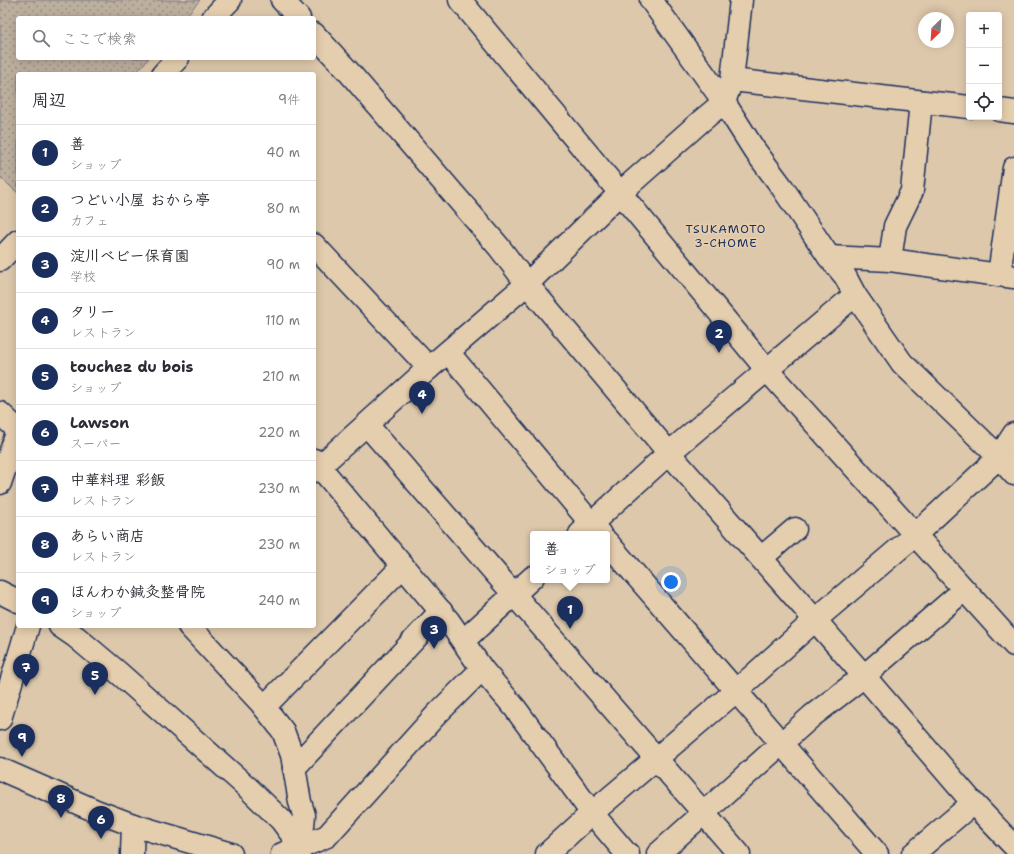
<!DOCTYPE html>
<html lang="ja">
<meta charset="utf-8">
<style>
:root{--surface:#fff;--page:#f7f7f7;--text:#2b2b33;--muted:#7c7c81;--line:#e1e1e2;--accent:#1b2f5e}
body{margin:0;font-family:"Shantell Sans","Klee One",sans-serif;background:var(--page);color:var(--text)}
.controls{position:absolute;right:12px;top:12px;display:grid;overflow:hidden;border-radius:4px;box-shadow:0 2px 10px #0003}
.controls button{width:36px;height:36px;display:grid;place-items:center;padding:0;border:0;border-bottom:1px solid var(--line);background:var(--surface);color:var(--text);font:20px sans-serif}
.compass{position:absolute;left:918px;top:12px;width:36px;height:36px;border-radius:50%;background:var(--surface);box-shadow:0 2px 10px #0003;rotate:205deg}
.you{position:absolute;left:671px;top:582px;width:14px;height:14px;margin:-10px;border:3px solid #fff;border-radius:50%;background:#1a73e8;box-shadow:0 0 0 6px #1a73e833}
.badge{display:grid;place-items:center;width:26px;height:26px;border-radius:50%;background:var(--accent);color:#fff;font-size:13px;font-weight:700}
.pin{position:absolute;translate:-50% -33px;filter:drop-shadow(0 1px 2px #0008)}
.pin::after{content:'';position:absolute;top:21px;width:14px;height:12px;background:inherit;clip-path:polygon(0 0,100% 0,50% 100%)}
.popup{position:absolute;left:530px;top:531px;width:80px;height:52px;box-sizing:border-box;display:grid;place-content:center;border-radius:4px;background:var(--surface);filter:drop-shadow(0 1px 3px #0005);font-size:13px;white-space:nowrap;color:var(--muted)}
.popup b{font-size:15px;color:var(--text)}
.popup::after{content:'';position:absolute;left:50%;top:100%;margin-left:-8px;border:8px solid transparent;border-top-color:var(--surface)}
.list{margin:0;padding:0;list-style:none}
h2{display:flex;justify-content:space-between;align-items:center;height:52px;margin:0;padding:0 16px;font-size:17px}
h2 small{font-size:13px;font-weight:400;color:var(--muted)}
.list li{display:grid;grid-template-columns:26px 1fr auto;gap:12px;align-items:center;box-sizing:border-box;height:56px;padding:0 16px;border-top:1px solid var(--line)}
.list b{display:block;font-size:15px;white-space:nowrap}
.list p{margin:0;font-size:13px;white-space:nowrap;color:var(--muted)}
.list em{font-size:13px;font-style:normal;color:var(--muted)}
.icon{flex:none;width:22px;height:22px;fill:none;stroke:currentColor;stroke-width:2;stroke-linecap:round;stroke-linejoin:round}
.map{position:relative;flex:none;width:1014px;height:854px;overflow:hidden}
.search{position:absolute;background:var(--surface);box-shadow:0 2px 10px #0003;left:16px;top:16px;width:300px;height:44px;display:flex;align-items:center;gap:10px;box-sizing:border-box;padding:0 14px;border-radius:4px;color:var(--muted);font-size:15px}
.panel{position:absolute;background:var(--surface);box-shadow:0 2px 10px #0003;left:16px;top:72px;width:300px;height:556px;border-radius:4px}
.map>svg:first-child{display:block}
.park{fill:url(#park-dots);stroke:#6c6f7e}
.lines{fill:none;stroke-linecap:round;stroke-linejoin:round}
.street-casing{stroke:#1b2f5e;stroke-width:25}
.secondary-casing{stroke:#1b2f5e;stroke-width:25}
.street{stroke:#e5ceae;stroke-width:22}
.secondary{stroke:#e5ceae;stroke-width:22}
.labels{text-anchor:middle;dominant-baseline:central;stroke-width:3.5;stroke-linejoin:round;paint-order:stroke}
.neighbourhood-label{font-size:12px;letter-spacing:1px;fill:#1b2f5e;stroke:#e5ceae}
</style>
<div class="map">
<svg width="1014" height="854" viewBox="0 0 1014 854">
<defs>
<pattern id="park-dots" width="8" height="8" patternUnits="userSpaceOnUse"><rect width="8" height="8" fill="#bdaf9e"/><path d="M2 2h.1M6 6h.1" fill="none" stroke="#998f84" stroke-width="1.8" stroke-linecap="round"/></pattern>
</defs>
<rect width="100%" height="100%" fill="#ddc8ab"/>
<filter id="ink" filterUnits="userSpaceOnUse"><feTurbulence type="fractalNoise" baseFrequency=".025" numOctaves="2"/><feDisplacementMap in="SourceGraphic" scale="8" xChannelSelector="R" yChannelSelector="G"/><feConvolveMatrix kernelMatrix="1 2 1 2 8 2 1 2 1" color-interpolation-filters="sRGB"/></filter>
<g filter="url(#ink)">
<!-- park -->
<path class="park" d="M0,0H200L184,18H18V58H149L135,74H18V193L0,177Z"/>
<g class="lines">
<!-- street casing -->
<g class="street-casing">
<g id="street">
<path d="M460,0L767,370L1014,645"/>
<path d="M651,0L724,102"/>
<path d="M829,257L890,260L1014,277"/>
<path d="M890,260L895,226L912,191L921,102"/>
<path d="M999,275L1014,168"/>
<path d="M448,352L600,534"/>
<path d="M367,425L739,854"/>
<path d="M669,453L864,676L973,803L1014,846"/>
<path d="M314,460L448,620L482,669L515,708L592,813L626,853L628,854"/>
<path d="M319,467L429,368L527,284L620,193L700,122L724,102L732,80L741,0"/>
<path d="M0,483L18,430"/>
<path d="M580,534L669,453L855,295"/>
<path d="M607,542L877,854"/>
<path d="M761,558L795,529"/>
<path d="M189,626L261,703L283,731L292,755L300,802L304,815L301,847"/>
<path d="M463,641L533,577"/>
<path d="M264,707L403,566"/>
<path d="M0,719L28,626"/>
<path d="M294,768L441,611"/>
<path d="M0,769L96,811L133,825L231,854"/>
<path d="M132,854L133,825"/>
<path d="M282,854L301,847L327,836L436,715L482,669"/>
<path d="M547,854L592,813L736,691L815,620L915,535L999,457L1014,434"/>
<path d="M658,854L812,716L864,676L964,590"/>
<path d="M913,854L973,803"/>
</g>
</g>
<!-- secondary casing -->
<g class="secondary-casing">
<g id="secondary">
<path d="M282,0L299,18"/>
<path d="M213,18L230,0"/>
<path d="M314,34L348,71L499,247L527,284L669,453"/>
<path d="M163,74L178,58"/>
<path d="M732,80L969,107"/>
<path d="M724,102L753,148L782,187L829,257L845,276L855,295L902,363L999,457L1014,474"/>
<path d="M999,110L1014,112"/>
<path d="M314,245L429,368"/>
<path d="M0,260L18,241"/>
<path d="M0,413L18,430"/>
<path d="M314,471L319,467"/>
<path d="M0,592L18,601"/>
<path d="M60,626L76,637L120,674L247,787L281,820L301,847L299,854"/>
</g>
</g>
<!-- street -->
<use href="#street" class="street"/>
<!-- secondary -->
<use href="#secondary" class="secondary"/>
</g>
</g>
<g class="labels">
<!-- neighbourhood labels -->
<g class="neighbourhood-label">
<text x="726" y="229">TSUKAMOTO<tspan x="726" dy="14">3-CHOME</tspan></text>
</g>
</g>
</svg>
<div class="controls">
<button>+</button>
<button>−</button>
<button><svg class="icon" aria-label="locate" viewBox="0 0 24 24"><circle cx="12" cy="12" r="6"/><path d="M12 2v4M12 18v4M2 12h4M18 12h4"/></svg></button>
</div>
<svg class="compass" viewBox="-18 -18 36 36"><path d="M0-13l5 13h-10z" fill="#e53935"/><path d="M0 13l5-13h-10z" fill="#7c7c81"/></svg>
<div class="you"></div>
<div class="pin badge" style="left:570px;top:629px">1</div>
<div class="popup"><b>善</b>ショップ</div>
<div class="pin badge" style="left:719px;top:353px">2</div>
<div class="pin badge" style="left:434px;top:649px">3</div>
<div class="pin badge" style="left:422px;top:414px">4</div>
<div class="pin badge" style="left:95px;top:695px">5</div>
<div class="pin badge" style="left:101px;top:839px">6</div>
<div class="pin badge" style="left:26px;top:687px">7</div>
<div class="pin badge" style="left:61px;top:818px">8</div>
<div class="pin badge" style="left:22px;top:757px">9</div>
<div class="search"><svg class="icon" aria-label="search" viewBox="0 0 24 24"><circle cx="10" cy="10" r="6"/><path d="M15 15l6 6"/></svg>ここで検索</div>
<section class="panel">
<h2>周辺<small>9件</small></h2>
<ul class="list">
<li><span class="badge">1</span><div><b>善</b><p>ショップ</p></div><em>40 m</em></li>
<li><span class="badge">2</span><div><b>つどい小屋 おから亭</b><p>カフェ</p></div><em>80 m</em></li>
<li><span class="badge">3</span><div><b>淀川ベビー保育園</b><p>学校</p></div><em>90 m</em></li>
<li><span class="badge">4</span><div><b>タリー</b><p>レストラン</p></div><em>110 m</em></li>
<li><span class="badge">5</span><div><b>touchez du bois</b><p>ショップ</p></div><em>210 m</em></li>
<li><span class="badge">6</span><div><b>Lawson</b><p>スーパー</p></div><em>220 m</em></li>
<li><span class="badge">7</span><div><b>中華料理 彩飯</b><p>レストラン</p></div><em>230 m</em></li>
<li><span class="badge">8</span><div><b>あらい商店</b><p>レストラン</p></div><em>230 m</em></li>
<li><span class="badge">9</span><div><b>ほんわか鍼灸整骨院</b><p>ショップ</p></div><em>240 m</em></li>
</ul>
</section>
</div>
